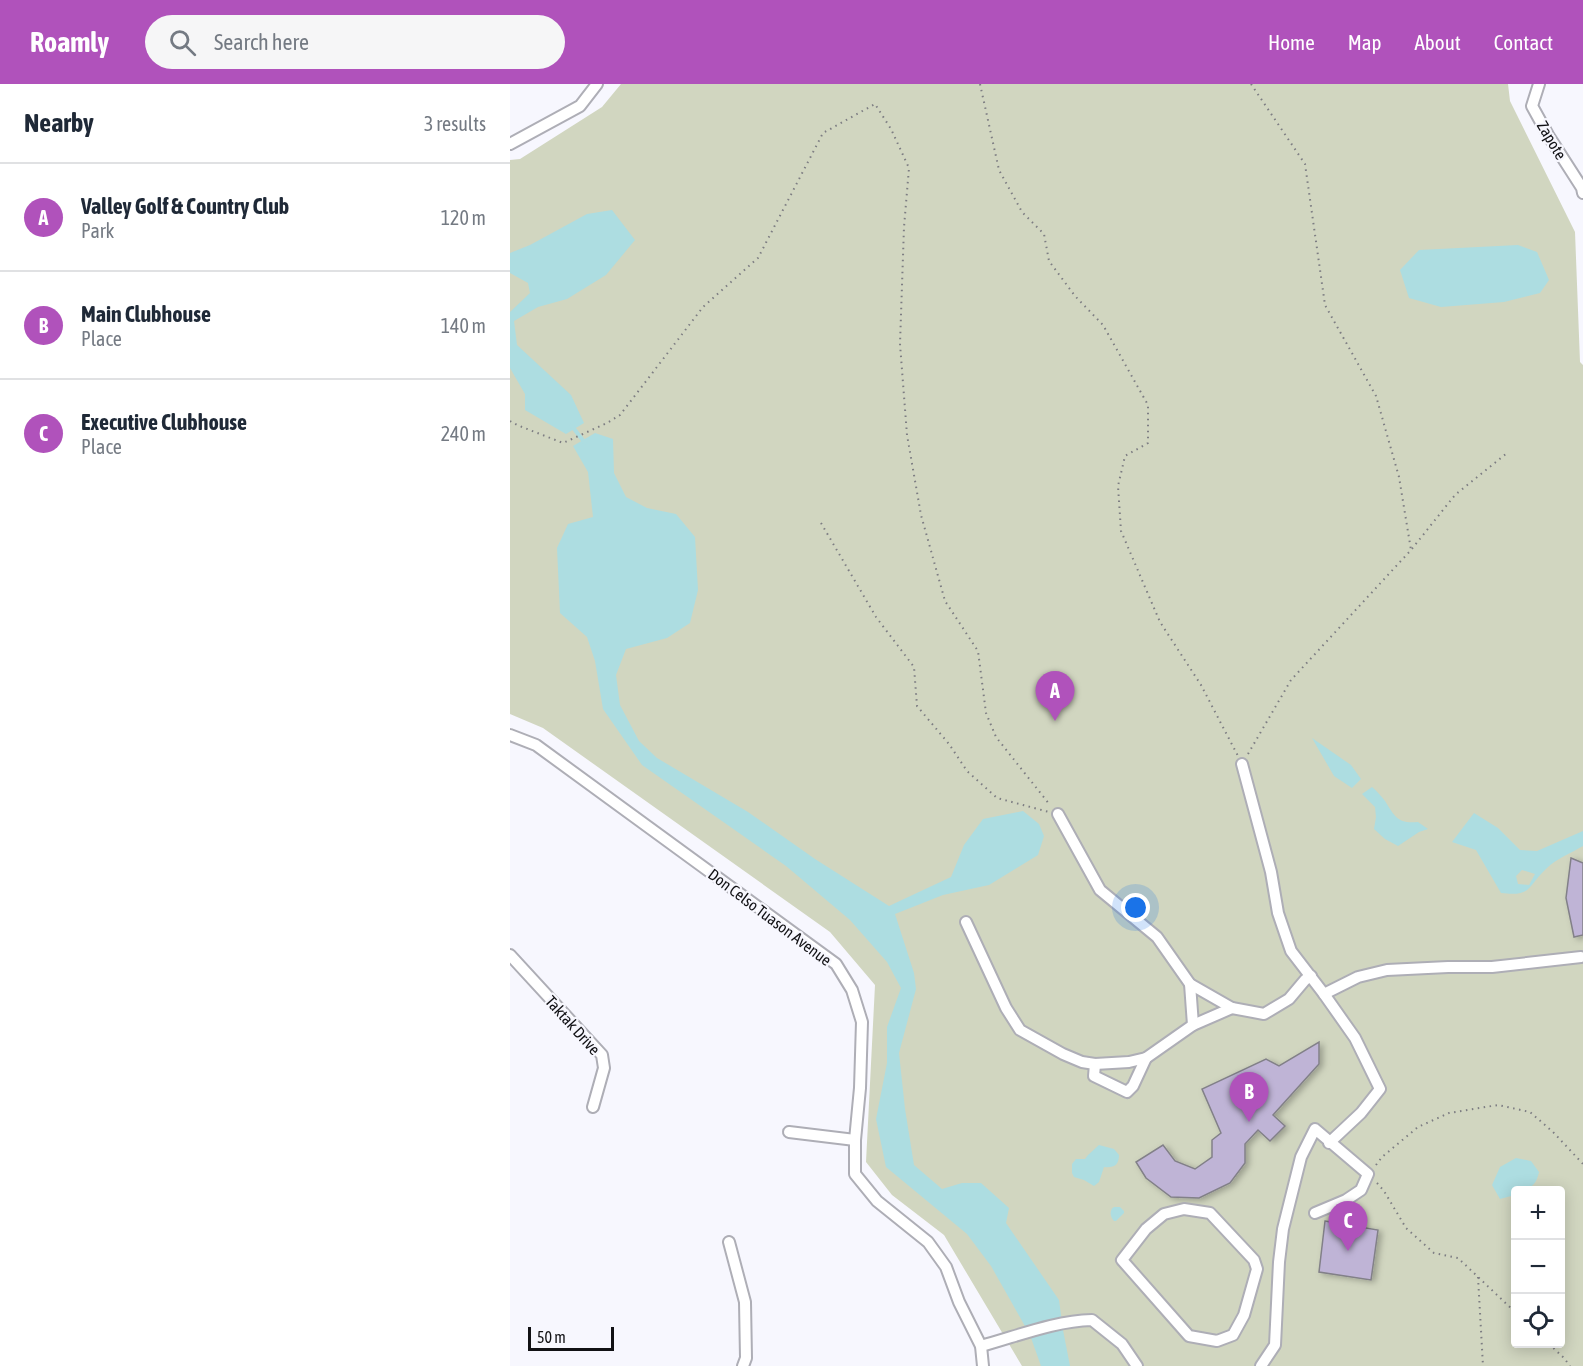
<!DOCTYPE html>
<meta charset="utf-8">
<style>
:root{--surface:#fff;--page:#f6f6f7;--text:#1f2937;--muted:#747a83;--line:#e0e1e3;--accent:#b052bb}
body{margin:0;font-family:"Asap Condensed",sans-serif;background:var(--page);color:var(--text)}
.controls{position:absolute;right:18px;bottom:18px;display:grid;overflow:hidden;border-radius:6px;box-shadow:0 3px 15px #0003}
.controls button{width:54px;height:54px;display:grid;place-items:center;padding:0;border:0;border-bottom:2px solid var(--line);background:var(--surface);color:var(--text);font:30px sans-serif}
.scale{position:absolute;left:18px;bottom:15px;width:86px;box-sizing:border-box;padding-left:6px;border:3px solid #111114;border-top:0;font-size:16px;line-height:21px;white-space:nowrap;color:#111114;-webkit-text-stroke:4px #f7f7fe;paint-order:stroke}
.you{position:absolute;left:626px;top:824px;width:21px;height:21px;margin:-15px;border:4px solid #fff;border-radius:50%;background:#1a73e8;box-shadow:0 0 0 9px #1a73e833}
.badge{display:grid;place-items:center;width:39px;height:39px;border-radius:50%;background:var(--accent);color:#fff;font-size:20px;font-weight:700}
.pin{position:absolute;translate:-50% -50px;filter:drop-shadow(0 2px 3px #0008)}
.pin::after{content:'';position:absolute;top:32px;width:21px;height:18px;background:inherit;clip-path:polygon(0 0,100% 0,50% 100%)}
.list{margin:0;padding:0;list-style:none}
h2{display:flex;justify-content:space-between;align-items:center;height:78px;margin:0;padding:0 24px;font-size:26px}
h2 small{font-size:20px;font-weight:400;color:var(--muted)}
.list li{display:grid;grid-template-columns:39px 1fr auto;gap:18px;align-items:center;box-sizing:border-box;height:108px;padding:0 24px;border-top:2px solid var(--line)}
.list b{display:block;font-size:22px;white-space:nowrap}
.list p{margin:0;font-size:20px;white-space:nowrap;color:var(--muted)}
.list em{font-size:20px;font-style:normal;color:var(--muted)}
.icon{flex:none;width:33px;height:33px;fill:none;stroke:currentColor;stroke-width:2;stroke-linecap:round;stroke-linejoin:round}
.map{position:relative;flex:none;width:1073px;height:1282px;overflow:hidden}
header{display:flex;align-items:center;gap:36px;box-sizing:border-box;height:84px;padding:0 30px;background:var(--accent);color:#fff}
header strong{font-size:28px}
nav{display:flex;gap:33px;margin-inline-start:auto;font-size:21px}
.search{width:420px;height:54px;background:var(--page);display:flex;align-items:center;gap:15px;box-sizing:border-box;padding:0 21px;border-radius:33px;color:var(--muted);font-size:22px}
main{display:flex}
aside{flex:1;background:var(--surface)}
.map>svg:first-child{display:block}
.green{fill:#d1d6c0;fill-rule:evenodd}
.water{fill:#addde1;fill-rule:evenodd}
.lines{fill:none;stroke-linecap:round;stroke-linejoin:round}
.stream{stroke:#addde1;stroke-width:4}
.building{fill:#bfb4d6;stroke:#828088;stroke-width:1.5;filter:url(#shadow)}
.minor-casing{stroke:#aeaeb6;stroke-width:14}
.path{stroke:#7d7d82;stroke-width:2;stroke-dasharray:1.5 4.5;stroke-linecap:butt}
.minor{stroke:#fff;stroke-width:10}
.labels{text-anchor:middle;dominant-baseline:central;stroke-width:4.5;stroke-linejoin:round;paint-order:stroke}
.street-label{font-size:16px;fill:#111114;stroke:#f7f7fe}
</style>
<header>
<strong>Roamly</strong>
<div class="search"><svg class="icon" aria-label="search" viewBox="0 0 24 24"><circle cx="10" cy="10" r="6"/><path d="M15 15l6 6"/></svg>Search here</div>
<nav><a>Home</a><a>Map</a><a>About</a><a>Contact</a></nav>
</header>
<main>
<aside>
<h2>Nearby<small>3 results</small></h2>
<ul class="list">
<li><span class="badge">A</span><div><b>Valley Golf &amp; Country Club</b><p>Park</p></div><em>120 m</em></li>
<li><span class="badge">B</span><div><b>Main Clubhouse</b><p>Place</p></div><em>140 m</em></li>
<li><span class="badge">C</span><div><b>Executive Clubhouse</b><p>Place</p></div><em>240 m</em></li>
</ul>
</aside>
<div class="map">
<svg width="1073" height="1282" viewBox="0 0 1073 1282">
<defs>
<filter id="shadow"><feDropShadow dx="3.5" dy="2" stdDeviation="3" flood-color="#0004"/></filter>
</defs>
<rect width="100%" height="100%" fill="#f7f7fe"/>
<!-- green -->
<path class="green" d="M111,0H998L1000,17L1065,148L1070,278L1073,281V1282H512L434,1151L382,1111L356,1078L365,901L320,848L33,644L0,630V76L10,75L92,23ZM1005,1106H1050V1260H1005Z"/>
<!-- water -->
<g class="water">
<path d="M102,126L125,156L96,191L57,215L28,223L4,237L7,261L61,311L74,339L56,350L15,326V310L0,284V228L20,209L18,199L0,189V169L20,161L77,130Z"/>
<path d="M1008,161L1027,168L1039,196L1030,209L994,218L931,223L899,214L890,186L909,166Z"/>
<path d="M85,349L103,355L104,389L116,413L137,424L166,430L185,453L188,506L180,539L157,554L116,565L106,591L110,621L129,657L147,674L238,728L305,775L379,822L441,793L454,761L473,735L513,727L529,740L534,752L528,771L479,801L433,811L385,830L404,889L406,905L389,969L395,1025L404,1081L432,1105L452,1099H471L499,1124L496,1139L549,1216L553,1246L560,1282H531L520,1251L481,1182L457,1150L376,1083L366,1035L377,979V943L391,904L377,878L340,836L276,782L132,681L93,625L85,577L77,553L50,529L47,464L58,440L83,433L78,388L63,362Z"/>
<path d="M802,654L841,681L851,695L842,704L824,692Z"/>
<path d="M862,703C867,707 871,712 875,717C885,733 888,740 908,738L918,745L909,748L888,762L875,755L864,745L866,733L865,723L852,710Z"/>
<path d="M964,729L988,744L1010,766L1027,767L1073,747V762C1061,769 1046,775 1037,784C1017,802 1023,813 991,809L966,766L942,758ZM1012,786L1025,790L1019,801L1008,800L1006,792Z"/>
<path d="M589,1061L604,1065L609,1071C609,1081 604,1084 594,1083L589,1098L584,1102L574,1096L564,1093L562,1089V1080L566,1075H575L578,1071Z"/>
<path d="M1006,1074L1021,1077L1029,1088C1026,1102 1020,1106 1005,1106V1111L990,1115L982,1101L990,1083Z"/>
<path d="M604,1123H610L614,1127V1129L606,1137H604C600,1133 599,1126 604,1123Z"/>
</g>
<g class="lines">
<!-- stream -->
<path class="stream" d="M61,341L75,359"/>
</g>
<!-- building -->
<g class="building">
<path d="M1061,774L1073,779V851L1064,853L1056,814Z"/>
<path d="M809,958V980L763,1031L775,1042L760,1057L748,1046L735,1060V1079L720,1099L689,1114L661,1113L636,1094L626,1078L653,1061L665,1077L685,1085L702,1073V1056L711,1049L692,1005L756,975L769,982Z"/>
<path d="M815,1137L868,1146L861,1196L809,1188Z"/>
</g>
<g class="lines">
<!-- minor casing -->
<g class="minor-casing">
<g id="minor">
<path d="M1029,0L1022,22L1038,51L1072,104L1073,109"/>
<path d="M0,60L70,22L87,0"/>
<path d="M0,651L26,661L326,880L342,906L352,938L350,1004L345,1056V1090L367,1117L418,1158L436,1183L449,1218L471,1262L473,1282"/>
<path d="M732,680L761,788L768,829L781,867L814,910L845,954L870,1005L851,1029L819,1059"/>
<path d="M548,730L590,806L647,853L680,900L722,924L754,930L779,915L795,896L801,892"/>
<path d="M456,838L496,924L510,946L553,970L572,978L585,980L619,978L636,974L683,941L722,924"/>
<path d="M0,871L92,971L94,984L83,1023"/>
<path d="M680,900L683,941"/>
<path d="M814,910L848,893L877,886L938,883H982L1071,873"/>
<path d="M585,980L584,992L617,1008L623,1002L636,974"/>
<path d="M279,1048L345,1056"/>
<path d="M674,1125L700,1129L744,1176L747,1185L734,1231L723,1251L707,1257L679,1252L612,1176L636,1145L654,1130Z"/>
<path d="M219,1158L235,1218L236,1274L233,1282"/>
<path d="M471,1262C508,1252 544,1237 582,1236L612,1260L627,1282"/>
<path d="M751,1282L765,1261L769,1178L773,1145L791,1073L805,1045L858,1090L851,1106L836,1116L805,1129"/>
</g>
</g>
<!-- path -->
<g class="path">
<path d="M470,0L489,86L512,128L534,150L539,177L565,212L593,241L638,321V359L615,372L608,402L611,447L650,538L691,601L728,672"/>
<path d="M741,0L795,80L815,221L866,312L889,393L901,466"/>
<path d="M0,337L7,341L53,359L97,339L110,331L193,223L248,174L313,49L365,20L381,45L399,84L394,143L390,260L397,351L411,431L435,517L468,567L476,629L486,653L540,721"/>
<path d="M311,439L366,533L404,583L407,622L439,660L457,687L487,714L539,728"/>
<path d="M738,670L781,596L901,466L945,411L997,369"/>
<path d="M866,1081L872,1073L908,1043L939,1029L988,1021L1020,1028L1043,1048L1073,1080"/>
<path d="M867,1099L874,1107L896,1144L924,1169L948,1174L1005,1228"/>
<path d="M968,1193L973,1282"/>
<path d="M1039,1260L1054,1274L1060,1282"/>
</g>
<!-- minor -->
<use href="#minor" class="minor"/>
</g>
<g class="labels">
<!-- street labels -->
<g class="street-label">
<text transform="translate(1042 56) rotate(59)">Zapote</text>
<text transform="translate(260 833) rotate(37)">Don Celso Tuason Avenue</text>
<text transform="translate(63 941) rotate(48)">Taktak Drive</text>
</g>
</g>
</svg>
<div class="controls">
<button>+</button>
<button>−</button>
<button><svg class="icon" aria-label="locate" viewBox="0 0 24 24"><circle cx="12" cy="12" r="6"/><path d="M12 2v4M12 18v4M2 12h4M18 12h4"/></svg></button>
</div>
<div class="scale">50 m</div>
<div class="you"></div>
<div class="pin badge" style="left:545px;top:637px">A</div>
<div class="pin badge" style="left:739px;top:1038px">B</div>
<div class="pin badge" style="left:838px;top:1167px">C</div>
</div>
</main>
